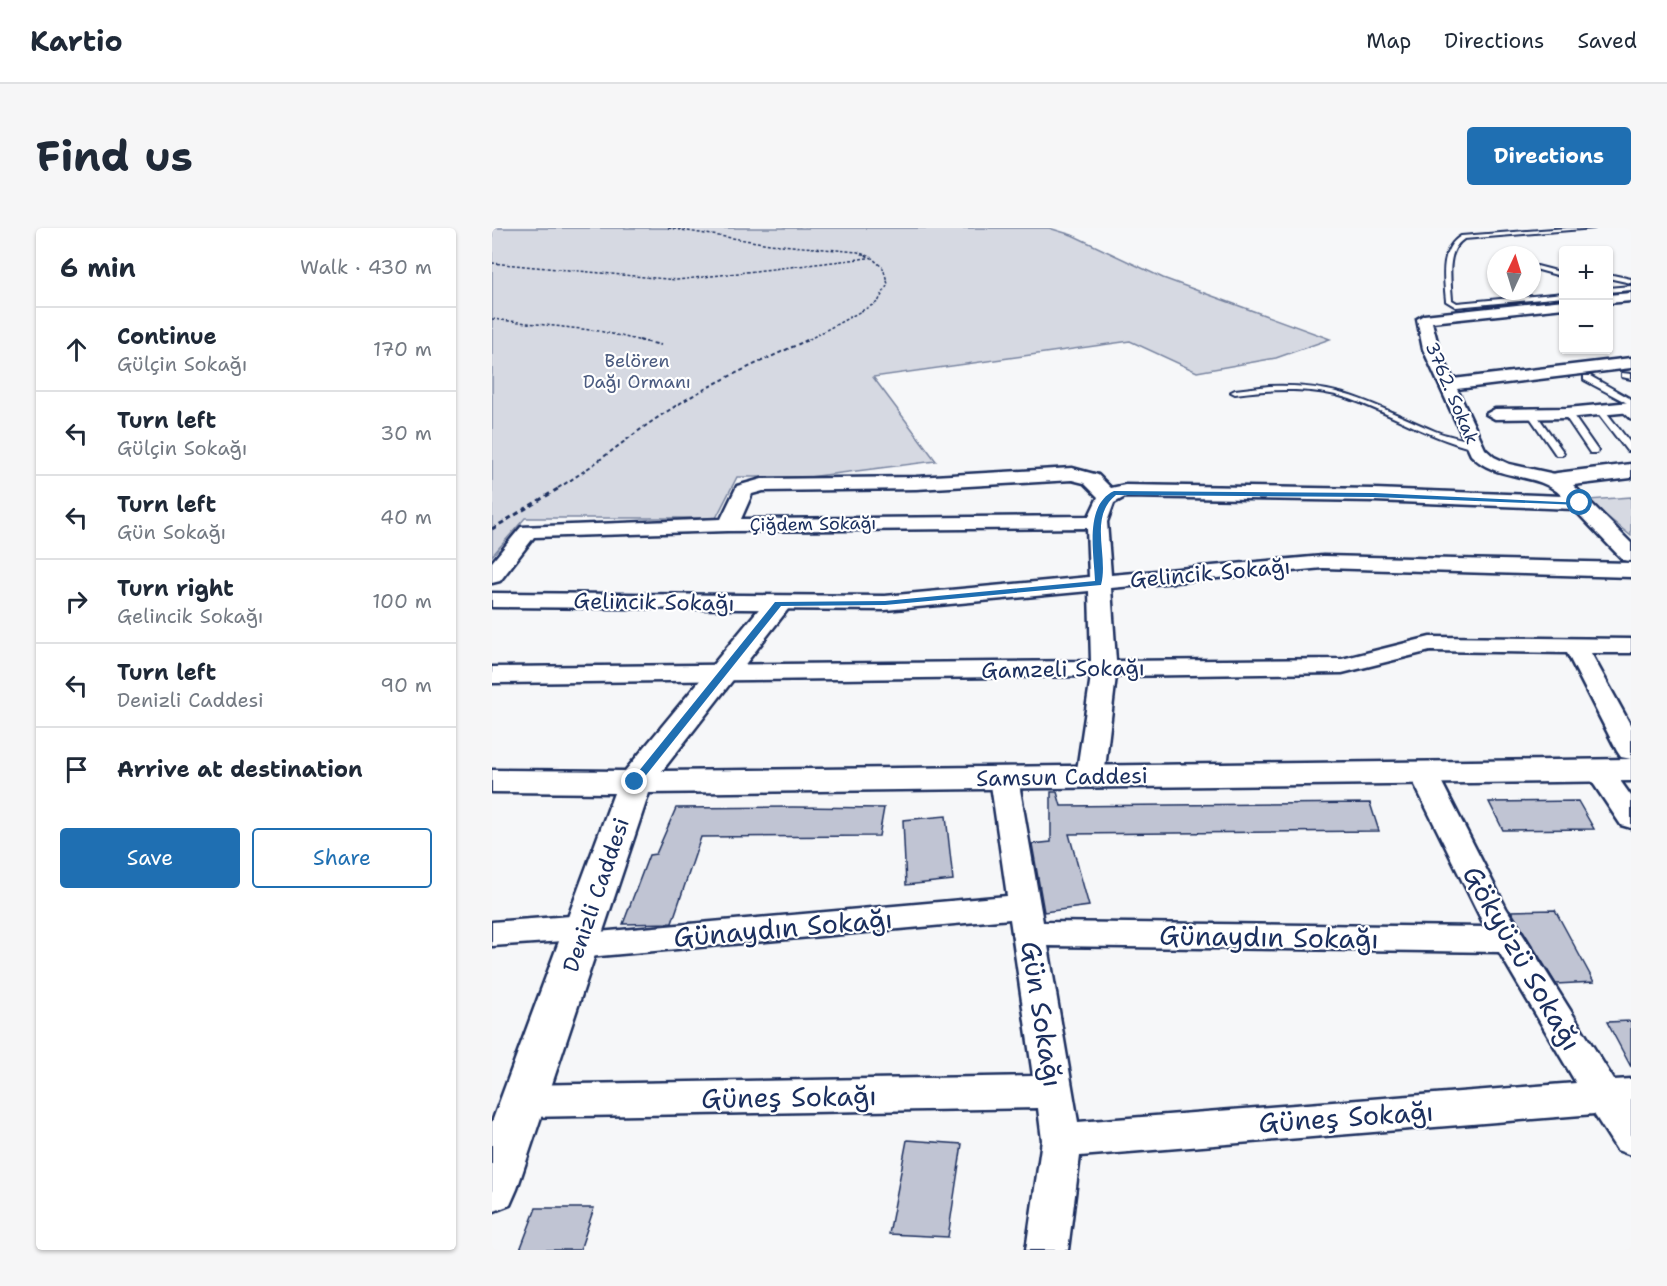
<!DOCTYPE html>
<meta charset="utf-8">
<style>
:root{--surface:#fff;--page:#f6f6f7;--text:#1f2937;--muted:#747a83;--line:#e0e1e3;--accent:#1f6fb2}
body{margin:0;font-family:"Shantell Sans",sans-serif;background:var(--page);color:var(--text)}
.controls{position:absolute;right:18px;top:18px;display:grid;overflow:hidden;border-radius:6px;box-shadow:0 2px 4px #0004}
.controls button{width:54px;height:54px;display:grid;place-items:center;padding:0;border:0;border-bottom:2px solid var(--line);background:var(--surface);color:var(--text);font:30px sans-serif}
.compass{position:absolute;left:995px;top:18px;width:54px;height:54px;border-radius:50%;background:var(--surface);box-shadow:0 2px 4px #0004;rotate:4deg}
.stop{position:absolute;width:18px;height:18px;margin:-14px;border:4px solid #1f6fb2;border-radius:50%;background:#fff}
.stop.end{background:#1f6fb2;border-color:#fff;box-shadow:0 2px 6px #0008}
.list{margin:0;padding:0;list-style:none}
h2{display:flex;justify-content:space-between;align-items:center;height:78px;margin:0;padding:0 24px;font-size:26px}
h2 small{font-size:20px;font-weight:400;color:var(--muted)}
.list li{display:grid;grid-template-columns:39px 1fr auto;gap:18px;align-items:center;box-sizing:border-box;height:84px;padding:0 24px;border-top:2px solid var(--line)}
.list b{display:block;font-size:22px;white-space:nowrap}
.list p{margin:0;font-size:20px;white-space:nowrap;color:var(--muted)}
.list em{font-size:20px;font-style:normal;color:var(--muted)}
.actions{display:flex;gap:12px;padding:18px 24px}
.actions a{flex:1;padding:14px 0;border:2px solid var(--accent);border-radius:6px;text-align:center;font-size:21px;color:var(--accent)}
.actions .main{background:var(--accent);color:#fff}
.icon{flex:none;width:33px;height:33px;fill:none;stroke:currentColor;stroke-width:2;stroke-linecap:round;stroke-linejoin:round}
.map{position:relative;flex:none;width:1139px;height:1022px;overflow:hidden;border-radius:6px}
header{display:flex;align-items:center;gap:36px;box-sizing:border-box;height:84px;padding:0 30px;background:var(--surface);border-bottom:2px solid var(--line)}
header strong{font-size:28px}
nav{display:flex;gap:33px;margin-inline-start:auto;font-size:21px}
.intro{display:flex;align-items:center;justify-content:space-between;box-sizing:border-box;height:144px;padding:0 36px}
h1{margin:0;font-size:42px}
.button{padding:15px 27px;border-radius:6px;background:var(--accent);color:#fff;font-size:21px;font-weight:700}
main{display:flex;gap:36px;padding:0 36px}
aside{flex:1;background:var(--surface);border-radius:6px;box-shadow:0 2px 4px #0004}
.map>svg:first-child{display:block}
.green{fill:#d6d9e2;stroke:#7884a0;stroke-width:1.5}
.building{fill:#c0c4d3;stroke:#1b2f5e;stroke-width:1.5}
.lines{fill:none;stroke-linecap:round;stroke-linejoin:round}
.lane-casing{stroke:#1b2f5e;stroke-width:4}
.street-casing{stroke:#1b2f5e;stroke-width:5}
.secondary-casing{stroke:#1b2f5e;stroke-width:5}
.path-far2{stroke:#1b2f5e;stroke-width:1.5;stroke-dasharray:3 2;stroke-linecap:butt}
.path-far1{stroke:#1b2f5e;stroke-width:2;stroke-dasharray:4 3;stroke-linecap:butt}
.path{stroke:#1b2f5e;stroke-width:3;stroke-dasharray:5 4;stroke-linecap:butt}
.lane{fill:#fff;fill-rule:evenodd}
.street{fill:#fff;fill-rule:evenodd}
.secondary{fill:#fff;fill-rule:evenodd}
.route{fill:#1f6fb2}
.labels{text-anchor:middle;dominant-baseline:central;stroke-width:4.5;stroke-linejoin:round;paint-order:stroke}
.far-park-label{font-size:18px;fill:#4a5a7f;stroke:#fff}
.far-street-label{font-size:18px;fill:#1b2f5e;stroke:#fff}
.street-label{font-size:22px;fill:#1b2f5e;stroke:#fff}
.near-street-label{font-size:27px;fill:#1b2f5e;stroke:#fff}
</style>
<header>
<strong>Kartio</strong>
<nav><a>Map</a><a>Directions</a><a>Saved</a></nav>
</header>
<div class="intro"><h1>Find us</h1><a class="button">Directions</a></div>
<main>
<aside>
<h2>6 min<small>Walk · 430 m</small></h2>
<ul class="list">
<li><svg class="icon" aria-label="ahead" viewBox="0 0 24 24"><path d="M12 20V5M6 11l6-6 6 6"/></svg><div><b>Continue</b><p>Gülçin Sokağı</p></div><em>170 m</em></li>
<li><svg class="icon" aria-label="left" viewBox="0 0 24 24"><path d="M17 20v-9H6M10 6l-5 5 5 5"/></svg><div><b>Turn left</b><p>Gülçin Sokağı</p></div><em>30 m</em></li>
<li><svg class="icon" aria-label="left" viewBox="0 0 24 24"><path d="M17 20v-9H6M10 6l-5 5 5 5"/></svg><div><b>Turn left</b><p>Gün Sokağı</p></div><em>40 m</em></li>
<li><svg class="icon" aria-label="right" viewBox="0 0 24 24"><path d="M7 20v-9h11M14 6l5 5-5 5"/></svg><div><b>Turn right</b><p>Gelincik Sokağı</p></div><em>100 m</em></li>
<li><svg class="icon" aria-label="left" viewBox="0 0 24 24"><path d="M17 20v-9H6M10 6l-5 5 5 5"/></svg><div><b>Turn left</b><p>Denizli Caddesi</p></div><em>90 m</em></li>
<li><svg class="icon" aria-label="arrive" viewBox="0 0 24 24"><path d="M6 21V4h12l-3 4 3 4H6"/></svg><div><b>Arrive at destination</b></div></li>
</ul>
<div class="actions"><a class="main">Save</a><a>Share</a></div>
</aside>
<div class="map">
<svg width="1139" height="1022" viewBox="0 0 1139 1022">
<rect width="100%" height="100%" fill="#f6f7f9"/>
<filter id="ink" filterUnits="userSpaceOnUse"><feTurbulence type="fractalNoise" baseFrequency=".0167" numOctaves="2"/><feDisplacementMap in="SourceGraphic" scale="12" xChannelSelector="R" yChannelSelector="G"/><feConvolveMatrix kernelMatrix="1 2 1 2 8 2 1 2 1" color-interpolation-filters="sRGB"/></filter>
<g filter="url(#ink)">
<!-- green -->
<g class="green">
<path d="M0,0H557L580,7L671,50L838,111L784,130L705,144L638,113L381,149L444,233L317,249H245L224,290H33L0,328Z"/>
<path d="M1139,269V308L1095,272Z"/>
</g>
<!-- building -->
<g class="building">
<path d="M559,564H565L569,578L878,575L887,603L577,606L597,678L552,684L540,616L559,614Z"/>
<path d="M1086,573L1102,601L1011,602L997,574Z"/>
<path d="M184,580L301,579L392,580L387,608L209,609L180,695L131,696L157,627L164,626Z"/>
<path d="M454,588L461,652L414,657L411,592Z"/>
<path d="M1063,682L1102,754L1064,756L1019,683Z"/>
<path d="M1139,793V839L1115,794Z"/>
<path d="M415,912L470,916L456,1009L397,1006Z"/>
<path d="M44,980H102L88,1022H28Z"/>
</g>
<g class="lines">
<!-- lane casing -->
<g class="lane-casing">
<g id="lane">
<path d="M1075,0H1102L972,11C953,23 959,53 960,72L965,75L1072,65V69L964,79L954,73C952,51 947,21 969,8Z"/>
<path d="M1045,38L1072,45V49L1043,41Z"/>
<path d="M1116,46L1139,51V55L1116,50Z"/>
<path d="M1139,58V62L1116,64V60Z"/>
<path d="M1130,145L1139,146V151L1130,149Z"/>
<path d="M1092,148H1098L1139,171V177L1092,152Z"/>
<path d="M777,158C849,155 880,177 943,203C956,209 976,210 987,218L982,221C938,210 900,186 858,171C821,159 781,161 743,166L739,164L743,162Z"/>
<path d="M1129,178H1135L1139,183V191L1129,182Z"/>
<path d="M1105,180H1111L1139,216V223H1135L1105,184Z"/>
<path d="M1036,183H1042L1072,225L1070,227H1064L1035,185Z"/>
<path d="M1072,183H1078L1106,223L1104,225H1098L1071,185Z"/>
</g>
</g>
<!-- street casing -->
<g class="street-casing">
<g id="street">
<path d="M1139,65V73L1116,75V67Z"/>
<path d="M1072,72V80L940,94L947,121L961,151L1139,130V140L965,161L993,221L1002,229L1017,236L1072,248L1139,315V333L1131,332L1082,281L882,273L633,269L622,275L615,294L619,347L831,328L1139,335V349L831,340L619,360L624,433L850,431L938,409L1139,411V425H1099L1139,498V531L1129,529L1125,523L1075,425L938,423L850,445L624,448L612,549L608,555L598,558L588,555L584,549L599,448L0,455V439L599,433L597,363L393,382L0,379V365L393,368L597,349L595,300L236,303L42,309L8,353L0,355V334L29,299L229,291L245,258L270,251L424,249L580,240L606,247L619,260L633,257L882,261L1070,268C1045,242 1006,255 979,227L931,121L925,91L932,87ZM580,252L592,255L606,269L597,288L249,291L260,266L271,263L424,261Z"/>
<path d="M1139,174V184L1075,190L1003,191L994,186L1003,181L1075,180Z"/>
<path d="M1107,534L1117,537L1139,568V600L1129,597L1093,543L1097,537Z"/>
<path d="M931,536L941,539L945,545L1014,680L1122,852L1139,851V927L1125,922L1102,886L588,928L576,1022H534L550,912L546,880L31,889L18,884L12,873L18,862L31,857L541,848L518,691L85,730L73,727L68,718L71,713L0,718V694L92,687L104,691L108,699L106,704L515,668L498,550L502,544L512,541L522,544L526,550L551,694L993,699L917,545L921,539ZM556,718L1007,724L1084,855L586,894Z"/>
</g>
</g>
<!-- secondary casing -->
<g class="secondary-casing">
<g id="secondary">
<path d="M1139,236V250L1065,259L1057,257L1053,252L1057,247L1065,245Z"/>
<path d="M286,368L296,370L300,376L170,543L1139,531V553L157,565L25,961L18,977L0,984V894L122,565L0,564V542L133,543L276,370Z"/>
</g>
</g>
<!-- path-far2 -->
<g class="path-far2">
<path d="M176,0L278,16L366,24L380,30L391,40L396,56L386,74L312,114"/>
<path d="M0,35L185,52L376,30"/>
<path d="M0,91L107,103L154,114"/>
</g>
<!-- path-far1 -->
<g class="path-far1">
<path d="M147,112L169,117"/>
<path d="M66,260C106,236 140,205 179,181C222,153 269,134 315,112"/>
</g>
<!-- path -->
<path class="path" d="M0,301L69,259"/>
<!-- lane -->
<use href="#lane" class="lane"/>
<!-- street -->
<use href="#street" class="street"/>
<!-- secondary -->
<use href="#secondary" class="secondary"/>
</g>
</g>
<!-- route -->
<path class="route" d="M622,263L882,265L1091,275L1088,277L882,269L624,267C596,289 617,328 609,357L393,377L289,378L147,556L138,554L283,374L393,373L603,353C602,325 592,277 622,263Z"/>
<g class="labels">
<!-- far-park labels -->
<g class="far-park-label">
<text x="145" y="133">Belören<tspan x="145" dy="21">Dağı Ormanı</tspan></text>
</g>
<!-- far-street labels -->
<g class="far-street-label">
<text transform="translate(960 165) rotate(67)">3762. Sokak</text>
<text transform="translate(321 296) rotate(-1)">Çiğdem Sokağı</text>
</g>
<!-- street labels -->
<g class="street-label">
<text transform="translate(718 345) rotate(-5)">Gelincik Sokağı</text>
<text transform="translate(162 374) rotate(1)">Gelincik Sokağı</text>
<text transform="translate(571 441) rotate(-1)">Gamzeli Sokağı</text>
<text transform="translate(570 549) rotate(-1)">Samsun Caddesi</text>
<text transform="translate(104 667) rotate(-71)">Denizli Caddesi</text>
</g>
<!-- near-street labels -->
<g class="near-street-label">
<text transform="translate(291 700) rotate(-5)">Günaydın Sokağı</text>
<text transform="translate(777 709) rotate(1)">Günaydın Sokağı</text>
<text transform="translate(1030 730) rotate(60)">Gökyüzü Sokağı</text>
<text transform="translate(550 786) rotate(81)">Gün Sokağı</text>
<text transform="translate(297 869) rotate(-1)">Güneş Sokağı</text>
<text transform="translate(854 889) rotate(-4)">Güneş Sokağı</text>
</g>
</g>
</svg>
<div class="controls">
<button>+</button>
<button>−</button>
</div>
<svg class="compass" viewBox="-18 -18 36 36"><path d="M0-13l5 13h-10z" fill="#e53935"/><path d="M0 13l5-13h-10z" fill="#747a83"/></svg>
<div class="stop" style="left:1088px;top:275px"></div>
<div class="stop end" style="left:143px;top:554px"></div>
</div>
</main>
